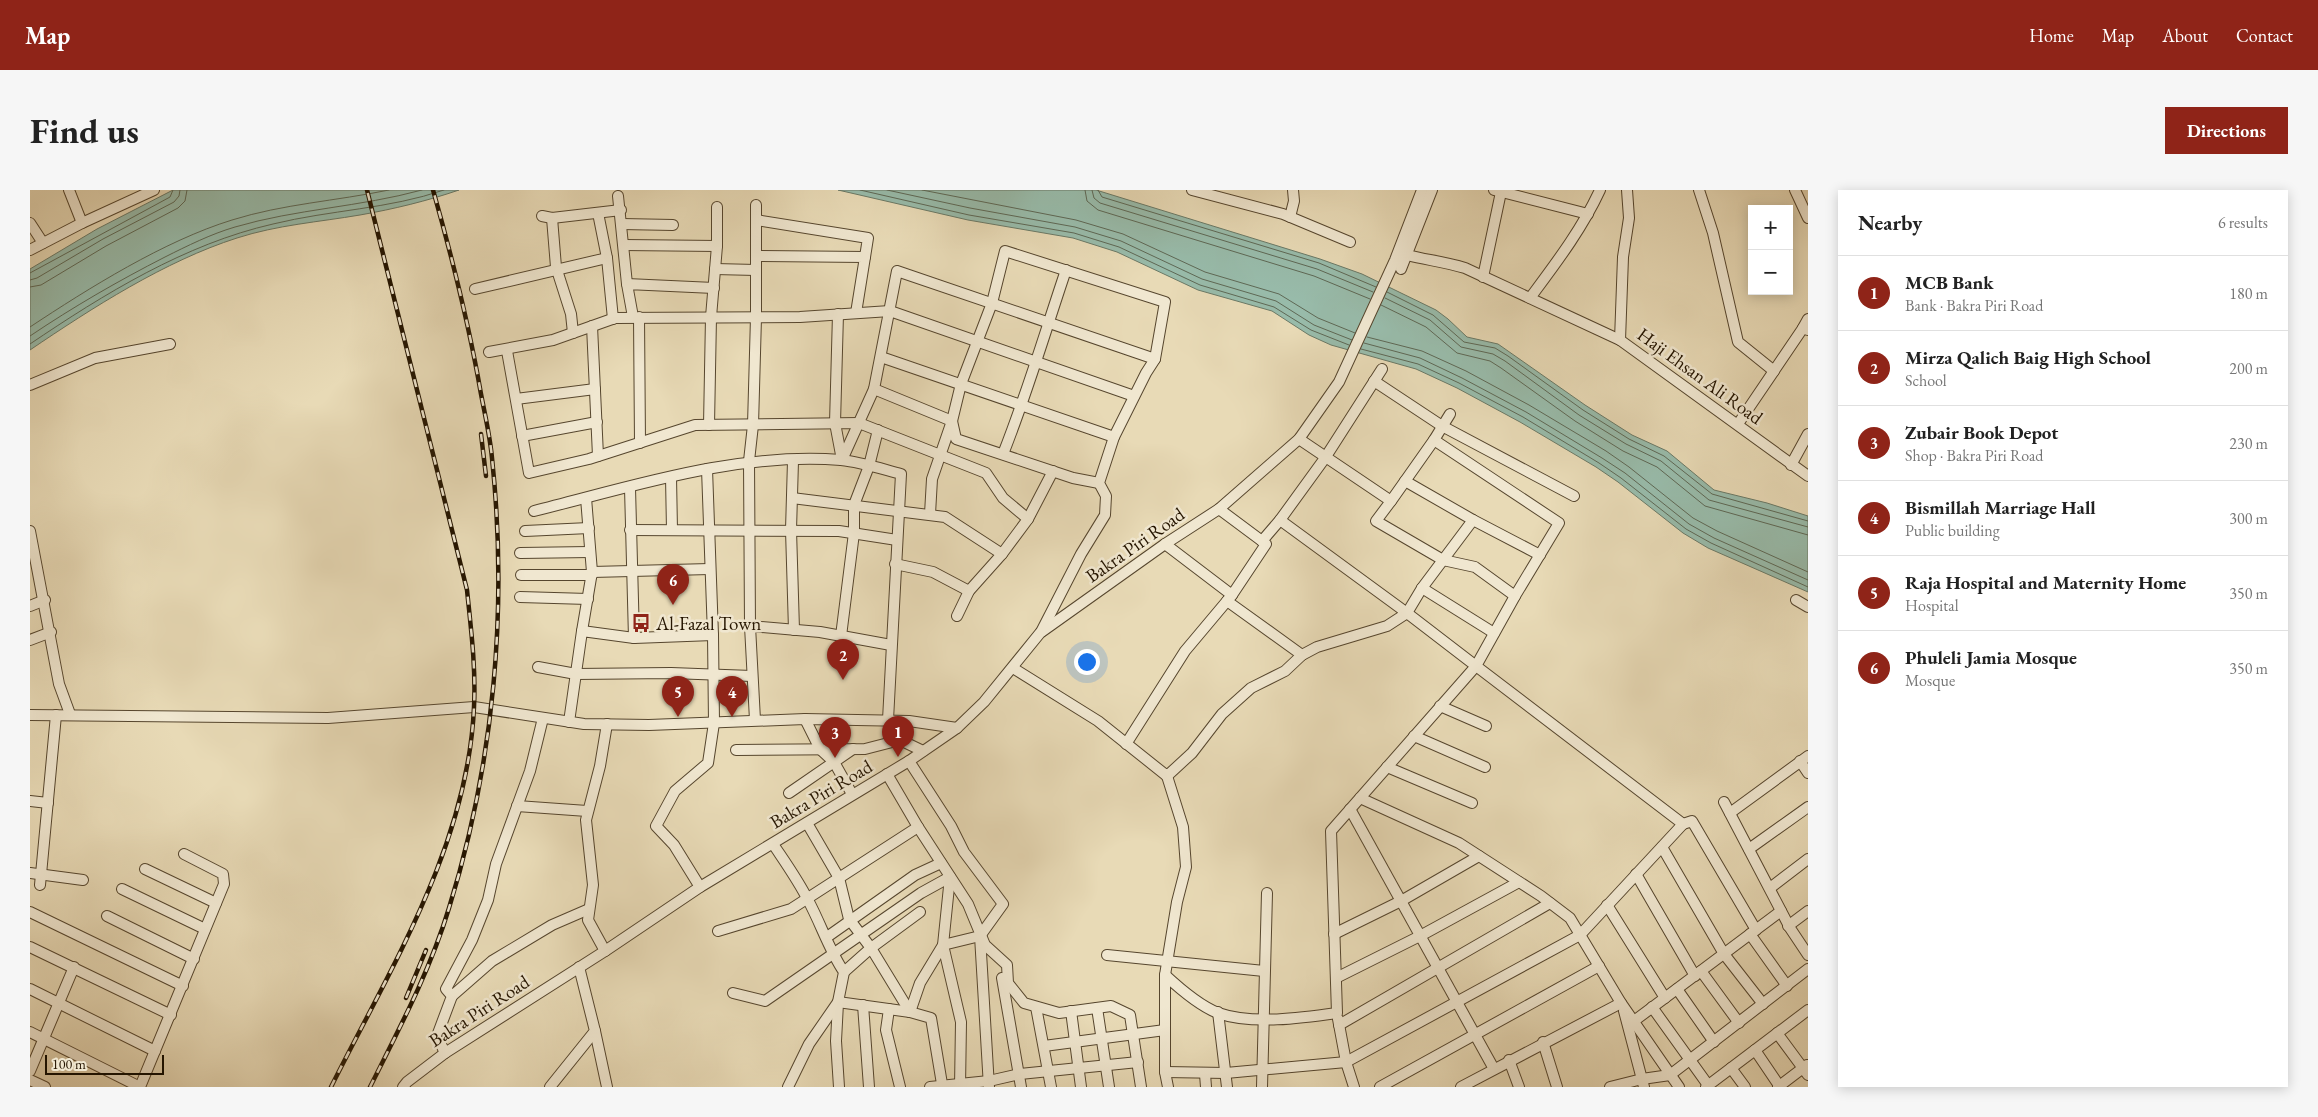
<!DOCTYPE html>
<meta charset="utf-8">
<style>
:root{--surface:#fff;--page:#f6f6f6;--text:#222;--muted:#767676;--line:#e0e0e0;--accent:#8f2418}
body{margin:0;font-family:"EB Garamond",serif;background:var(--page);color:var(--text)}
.controls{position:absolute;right:15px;top:15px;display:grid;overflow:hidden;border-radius:0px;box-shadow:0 2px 12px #0003}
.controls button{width:45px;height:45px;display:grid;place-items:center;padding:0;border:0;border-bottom:1px solid var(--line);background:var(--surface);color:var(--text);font:25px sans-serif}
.scale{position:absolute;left:15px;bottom:12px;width:119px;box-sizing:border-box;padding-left:5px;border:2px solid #251500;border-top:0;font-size:14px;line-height:18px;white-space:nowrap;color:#251500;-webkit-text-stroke:4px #f0e7d0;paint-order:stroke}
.you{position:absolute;left:1056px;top:471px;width:18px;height:18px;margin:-12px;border:4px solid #fff;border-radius:50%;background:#1a73e8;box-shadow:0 0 0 8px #1a73e833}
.badge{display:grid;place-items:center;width:32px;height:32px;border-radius:50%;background:var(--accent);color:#fff;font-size:16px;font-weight:700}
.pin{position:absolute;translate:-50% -41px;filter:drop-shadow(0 1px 2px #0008)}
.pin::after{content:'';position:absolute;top:26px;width:18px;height:15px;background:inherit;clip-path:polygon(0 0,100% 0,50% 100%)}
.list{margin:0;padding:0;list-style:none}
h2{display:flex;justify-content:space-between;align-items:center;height:65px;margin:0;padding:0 20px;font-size:21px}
h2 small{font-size:16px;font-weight:400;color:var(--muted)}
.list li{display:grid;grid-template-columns:32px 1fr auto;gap:15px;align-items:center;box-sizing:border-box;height:75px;padding:0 20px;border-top:1px solid var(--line)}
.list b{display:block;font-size:19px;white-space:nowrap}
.list p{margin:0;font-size:16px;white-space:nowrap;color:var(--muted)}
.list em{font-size:16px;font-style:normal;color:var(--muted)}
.map{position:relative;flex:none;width:1778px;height:897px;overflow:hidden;border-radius:0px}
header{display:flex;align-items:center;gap:30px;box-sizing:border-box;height:70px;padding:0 25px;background:var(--accent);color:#fff}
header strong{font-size:24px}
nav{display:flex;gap:28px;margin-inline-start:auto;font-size:18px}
.intro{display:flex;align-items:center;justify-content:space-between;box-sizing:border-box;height:120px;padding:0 30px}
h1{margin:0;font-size:35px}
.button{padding:12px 22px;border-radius:0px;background:var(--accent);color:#fff;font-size:18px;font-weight:700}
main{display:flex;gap:30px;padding:0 30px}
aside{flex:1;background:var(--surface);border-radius:0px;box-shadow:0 2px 12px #0003}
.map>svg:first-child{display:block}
.water{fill:#98bbaa;stroke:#6a7966}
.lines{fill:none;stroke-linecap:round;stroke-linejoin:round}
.shore{stroke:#5e6855;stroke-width:1}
.minor-casing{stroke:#56462e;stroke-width:12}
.minor{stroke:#f0e7d0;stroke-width:10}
.rail-casing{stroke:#251500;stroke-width:4.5}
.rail{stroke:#f0e7d0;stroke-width:2.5;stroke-dasharray:8;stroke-linecap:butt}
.labels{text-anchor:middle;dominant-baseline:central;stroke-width:5;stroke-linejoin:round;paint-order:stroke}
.street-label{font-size:19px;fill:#251500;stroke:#f0e7d0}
.poi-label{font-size:19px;fill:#251500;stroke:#f0e7d0;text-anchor:start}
</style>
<header>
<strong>Map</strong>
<nav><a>Home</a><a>Map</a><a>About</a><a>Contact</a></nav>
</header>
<div class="intro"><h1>Find us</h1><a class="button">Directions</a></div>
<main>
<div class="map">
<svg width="1778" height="897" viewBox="0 0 1778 897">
<rect width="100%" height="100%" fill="#e8dab6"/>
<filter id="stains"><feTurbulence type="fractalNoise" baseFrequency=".004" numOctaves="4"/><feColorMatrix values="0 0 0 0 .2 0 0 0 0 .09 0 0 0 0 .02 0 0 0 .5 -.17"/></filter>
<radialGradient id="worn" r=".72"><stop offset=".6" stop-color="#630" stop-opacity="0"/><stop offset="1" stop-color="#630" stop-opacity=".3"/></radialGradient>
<!-- water -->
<g class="water">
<path d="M143,0H429C397,11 364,19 330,25C289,32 247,35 207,48C135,71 62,118 0,160V79L67,39Z"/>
<path d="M808,0H1066L1290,69L1332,84L1406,120L1418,129L1437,147L1468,154L1555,215L1602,245L1637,261L1684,300L1737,313L1778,326V402L1678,358L1653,343L1588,292L1566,277L1490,232L1427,198L1386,179L1301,155L1279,145L1242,121L1168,100L1087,62L1043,48L938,30Z"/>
</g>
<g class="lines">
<!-- shore -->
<g class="shore">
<path d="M830,0L939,25L1044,43L1089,57L1170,95L1244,117L1281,140L1319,155"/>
<path d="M857,0L940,18L1045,37L1091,51L1172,89L1246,111L1284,135L1322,150"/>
<path d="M892,0L1046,30L1093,44L1175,82L1249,104L1288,128L1325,143"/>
<path d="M1055,0L1057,11L1068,20L1284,86L1340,109"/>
<path d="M1062,0L1064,8L1070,13L1287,79L1343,102"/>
<path d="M1068,0L1072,7L1289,73L1346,97"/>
<path d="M0,83L140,7L143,0"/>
<path d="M0,90L7,88L73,49L144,12L149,6L150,0"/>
<path d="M0,97L11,95L76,56L148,18L155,11L157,0"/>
<path d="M1357,102L1403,125L1434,152L1465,158L1478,166L1553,220L1599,249L1634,266L1682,304L1778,331"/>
<path d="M1355,108L1400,130L1431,157L1463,164L1475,171L1549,225L1596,254L1631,271L1679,310L1778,337"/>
<path d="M1351,115L1396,137L1427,163L1460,171L1471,178L1545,231L1593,261L1627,277L1675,316L1778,345"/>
<path d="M0,137C59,98 134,51 202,30C253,14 306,11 359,0"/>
<path d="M0,146C43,117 88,91 135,67C157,56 181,44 205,37C266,19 330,17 392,0"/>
<path d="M1337,147L1392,161L1436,181L1499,215L1576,261L1599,277L1663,328L1687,341L1778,382"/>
<path d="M1334,153L1390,168L1432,188L1496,222L1572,268L1595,283L1659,334L1684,348L1778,390"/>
<path d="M0,154C74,104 155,54 243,34C300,20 359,19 414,0"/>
<path d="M1331,159L1388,174L1429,193L1493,227L1569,273L1591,288L1656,339L1681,353L1778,397"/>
</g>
<!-- minor casing -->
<g class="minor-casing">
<g id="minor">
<path d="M39,0L52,33"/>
<path d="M1162,0L1253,24L1320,52"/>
<path d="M1464,0L1558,24"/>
<path d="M1597,0L1599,28L1593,67L1590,150L1778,286"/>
<path d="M1669,0L1683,43L1708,152L1744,181"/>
<path d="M1765,0L1778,28"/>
<path d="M588,6L597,94"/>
<path d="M568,23L577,68L583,129"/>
<path d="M512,26L522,28L591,20"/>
<path d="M1260,27L1264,11L1263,0"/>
<path d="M522,28L526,77L541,124L543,143"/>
<path d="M726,30L838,48L835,67"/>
<path d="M0,33L13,53"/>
<path d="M592,34L643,35"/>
<path d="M594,55L687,56"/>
<path d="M0,60L52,33L124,0"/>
<path d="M1377,65C1397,70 1415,72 1435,78L1590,150"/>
<path d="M726,66L835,67L826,123"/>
<path d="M685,79L726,80"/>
<path d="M1371,79L1402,0"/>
<path d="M1453,87L1471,2"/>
<path d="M445,99L577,68"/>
<path d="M1500,108C1526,73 1552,39 1570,0"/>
<path d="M808,124L805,233L812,270"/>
<path d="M603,127L597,94L684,98"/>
<path d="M609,127L610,253"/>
<path d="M562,136L568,266"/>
<path d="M1773,138L1778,129"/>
<path d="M477,161L499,283L559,269L665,235L829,233L956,283L973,308L998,329"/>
<path d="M459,162L523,150L585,128L770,127L860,121L1104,206"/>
<path d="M851,167L1084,247"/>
<path d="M1344,191L1412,236L1544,306"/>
<path d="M0,195L65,168L140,154"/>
<path d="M486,209L565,199"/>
<path d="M1708,234L1773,138L1778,140"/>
<path d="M679,235L681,127L687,56V17"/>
<path d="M492,246L567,232"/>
<path d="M1269,249L1361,311L1346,331L1413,370L1445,377L1485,406L1529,333L1404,250L1420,224"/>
<path d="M973,264C997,204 1015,142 1036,80"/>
<path d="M812,270L844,199"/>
<path d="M763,271L761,340L764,440"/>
<path d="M1761,275L1778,244"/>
<path d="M641,287L642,340"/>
<path d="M1375,291L1443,330L1510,365"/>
<path d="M1069,293L1043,288L926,249L922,231L844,199L867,81L1125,169"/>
<path d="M556,308L562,382"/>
<path d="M762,308L915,327L972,364"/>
<path d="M1361,311L1404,250"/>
<path d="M504,321C604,296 706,262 811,270C831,272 852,279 871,284L858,530"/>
<path d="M900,324L902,289L922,231L931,194L962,113L975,61L1135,112L1125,169L1116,183L1084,247L1069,293L1076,306L1075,325L1051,364L1011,442"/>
<path d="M600,340L809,341L867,350"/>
<path d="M0,341L29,494L40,524"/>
<path d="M495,341L559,338"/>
<path d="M1232,351L1250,330"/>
<path d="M1135,354L1202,405"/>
<path d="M490,363L560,362"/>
<path d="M865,374L903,382L939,401"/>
<path d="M491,385H562"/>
<path d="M1392,398L1464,443"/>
<path d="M490,407L558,409"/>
<path d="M1766,410L1778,417"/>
<path d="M1197,411L1272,465"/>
<path d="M0,416L15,410"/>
<path d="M927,426L939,401L972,364L998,329L1023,281"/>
<path d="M720,436L719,271L723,235L726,127V15"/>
<path d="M552,441L562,382L680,379"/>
<path d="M811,446L824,343V315L839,276L848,240"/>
<path d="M604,448L683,445L677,279"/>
<path d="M0,450L21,442"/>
<path d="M508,477L546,484L641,483L722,486"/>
<path d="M983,478L1068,531L1137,586L1162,563L1192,524L1221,498L1255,481L1272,465L1287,457L1357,436L1377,423L1250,330L1295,268L1352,179"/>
<path d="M1410,516L1456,536"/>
<path d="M0,525L298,528L444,517L554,534L619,535L775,529L879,531L927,538"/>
<path d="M775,529L790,559L804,572L822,604"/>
<path d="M725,530L720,436L790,442L861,455"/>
<path d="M539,532L552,441L604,448L600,298"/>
<path d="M1384,546L1455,577"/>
<path d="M1096,554L1155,461L1202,405L1236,354L1189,319"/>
<path d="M706,560L835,559L870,550L893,561"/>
<path d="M879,571L921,636L934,662L973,714L950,746L959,897"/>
<path d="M1770,571L1778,583"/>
<path d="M1357,577L1442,613"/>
<path d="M857,584L888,637L938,714L955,755L977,775L978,793L994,813L1029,823L1081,816L1100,825L1111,897"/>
<path d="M1137,586L1153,637L1156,677L1147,712L1135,785V882L1138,897"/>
<path d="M759,603L823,559"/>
<path d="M1330,608L1429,653L1511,706L1540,728L1591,813L1431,897"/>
<path d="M0,611L18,613"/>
<path d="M1694,612L1760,738L1778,765"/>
<path d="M487,616L557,621"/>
<path d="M1320,619L1464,879"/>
<path d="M1700,623L1778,566"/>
<path d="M777,633L809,688L819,729L841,758L880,822"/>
<path d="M1653,634L1662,631L1726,740"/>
<path d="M743,654C755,672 768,690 778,710C791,734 799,760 814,782L808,812L880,822L901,828L912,894"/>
<path d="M1632,657L1694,764L1733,814"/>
<path d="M1719,659L1778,617"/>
<path d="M115,679L186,713"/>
<path d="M0,683L53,690"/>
<path d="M1606,684L1665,786"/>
<path d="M920,687L913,755L931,832L930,897"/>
<path d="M10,695L26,525"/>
<path d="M670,697L644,655L626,636L645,601L678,573L684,533L683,445"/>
<path d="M1740,698L1778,669"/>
<path d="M92,699L175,739"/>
<path d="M1577,715L1635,808"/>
<path d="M0,722L153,796"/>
<path d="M77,726L164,769"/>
<path d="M1758,736L1778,721"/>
<path d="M688,741L761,719L888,637"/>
<path d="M1304,744L1371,711L1449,666"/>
<path d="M1720,744L1757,796"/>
<path d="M797,747L885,685L911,673"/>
<path d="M0,757L141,825"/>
<path d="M575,761L558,730L563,695L556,630L570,576L577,534"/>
<path d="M1077,765L1234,781"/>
<path d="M1671,781L1709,833"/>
<path d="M814,782L841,758L890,722"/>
<path d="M1135,785C1149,798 1170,816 1188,823C1222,835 1272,828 1307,823L1301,641L1446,476L1377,423L1392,398L1443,330"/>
<path d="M972,788L991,897"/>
<path d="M1306,788L1390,746L1489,692"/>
<path d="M0,799L125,861"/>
<path d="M1647,799L1684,852"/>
<path d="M703,803L735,811L891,703L920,687"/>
<path d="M422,806L462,771L522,735L559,719"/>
<path d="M808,813L806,851L809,897"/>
<path d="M1591,813L1649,897"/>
<path d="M833,815L839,897"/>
<path d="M1006,817L1021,897"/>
<path d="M1622,817L1678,895"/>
<path d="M1067,818L1079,897"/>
<path d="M859,819L856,840L870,897"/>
<path d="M1041,821L1051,897"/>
<path d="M1594,821L1614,897"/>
<path d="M880,822L890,793L913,755L950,746"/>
<path d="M1188,822L1197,897"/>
<path d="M1308,829L1316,872L1324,897"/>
<path d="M1604,831L1751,721"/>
<path d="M1309,835L1520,713"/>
<path d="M565,841L577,897"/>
<path d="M0,842L110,897"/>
<path d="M1747,843L1778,885"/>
<path d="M1513,852L1527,897"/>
<path d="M1014,856L1135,840"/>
<path d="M1725,860L1750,897"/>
<path d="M415,863L407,846L422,806L416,799L442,750L458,710L466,674L500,581L513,528"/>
<path d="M1479,870L1489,897"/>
<path d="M1701,878L1715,897"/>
<path d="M0,881L44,777"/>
<path d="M1135,882L1196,883L1316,872L1550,745L1653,634L1446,476L1485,406"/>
<path d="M1175,884L1176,897"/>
<path d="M0,890L15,897"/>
<path d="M110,897L194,694L193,684L154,664"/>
<path d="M373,897L377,892L415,863L575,761L670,697L879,571L927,538L954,512L1010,443L1135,354L1189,319L1269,249L1309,192L1365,70L1392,0"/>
<path d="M520,897L565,841L549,777"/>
<path d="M758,897L779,854L808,812"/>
<path d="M900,897L959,891L990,884L1108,872"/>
<path d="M1232,897L1237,703"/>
<path d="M1350,897L1569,776"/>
<path d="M1580,897L1612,889L1640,885L1778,779"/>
<path d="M1676,897L1778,820"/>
<path d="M1748,897L1777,875"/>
</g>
</g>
<!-- minor -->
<use href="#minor" class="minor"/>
<!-- rail casing -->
<g class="rail-casing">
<g id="rail">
<path d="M451,244L456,286"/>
<path d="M376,808L396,760"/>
<path d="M301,897C361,777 438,655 444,517C446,478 441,439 437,400L337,0"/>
<path d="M340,897C369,839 400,781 419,718C464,573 478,419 462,268C460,246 455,225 451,204C439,135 422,67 403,0"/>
</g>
</g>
<!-- rail -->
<use href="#rail" class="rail"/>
</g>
<!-- icons -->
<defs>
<g id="bus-bare" transform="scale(1.5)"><path d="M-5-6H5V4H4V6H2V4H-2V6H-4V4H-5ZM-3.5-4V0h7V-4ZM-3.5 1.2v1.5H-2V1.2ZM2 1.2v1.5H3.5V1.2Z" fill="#8f2418" stroke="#f0e7d0" stroke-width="2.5" paint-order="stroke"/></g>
</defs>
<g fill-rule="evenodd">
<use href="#bus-bare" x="611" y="433"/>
</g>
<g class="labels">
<!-- street labels -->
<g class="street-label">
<text transform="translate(1670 186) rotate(36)">Haji Ehsan Ali Road</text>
<text transform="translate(1105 355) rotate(-35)">Bakra Piri Road</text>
<text transform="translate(791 604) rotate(-31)">Bakra Piri Road</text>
<text transform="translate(449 821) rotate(-33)">Bakra Piri Road</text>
</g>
<!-- poi labels -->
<g class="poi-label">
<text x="626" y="433">Al-Fazal Town</text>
</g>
</g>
<rect width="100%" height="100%" filter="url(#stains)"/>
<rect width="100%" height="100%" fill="url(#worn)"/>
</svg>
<div class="controls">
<button>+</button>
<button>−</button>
</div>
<div class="scale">100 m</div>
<div class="you"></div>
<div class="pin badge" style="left:868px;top:567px">1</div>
<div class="pin badge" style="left:813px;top:490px">2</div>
<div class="pin badge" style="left:805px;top:568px">3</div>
<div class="pin badge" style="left:702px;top:527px">4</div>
<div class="pin badge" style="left:648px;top:527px">5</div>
<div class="pin badge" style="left:643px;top:415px">6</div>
</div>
<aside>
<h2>Nearby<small>6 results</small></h2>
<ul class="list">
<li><span class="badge">1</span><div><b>MCB Bank</b><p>Bank · Bakra Piri Road</p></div><em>180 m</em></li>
<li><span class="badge">2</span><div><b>Mirza Qalich Baig High School</b><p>School</p></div><em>200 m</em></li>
<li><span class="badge">3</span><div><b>Zubair Book Depot</b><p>Shop · Bakra Piri Road</p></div><em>230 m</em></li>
<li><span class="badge">4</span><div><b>Bismillah Marriage Hall</b><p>Public building</p></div><em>300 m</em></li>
<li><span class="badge">5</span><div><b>Raja Hospital and Maternity Home</b><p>Hospital</p></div><em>350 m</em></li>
<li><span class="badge">6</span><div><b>Phuleli Jamia Mosque</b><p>Mosque</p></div><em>350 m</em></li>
</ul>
</aside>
</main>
